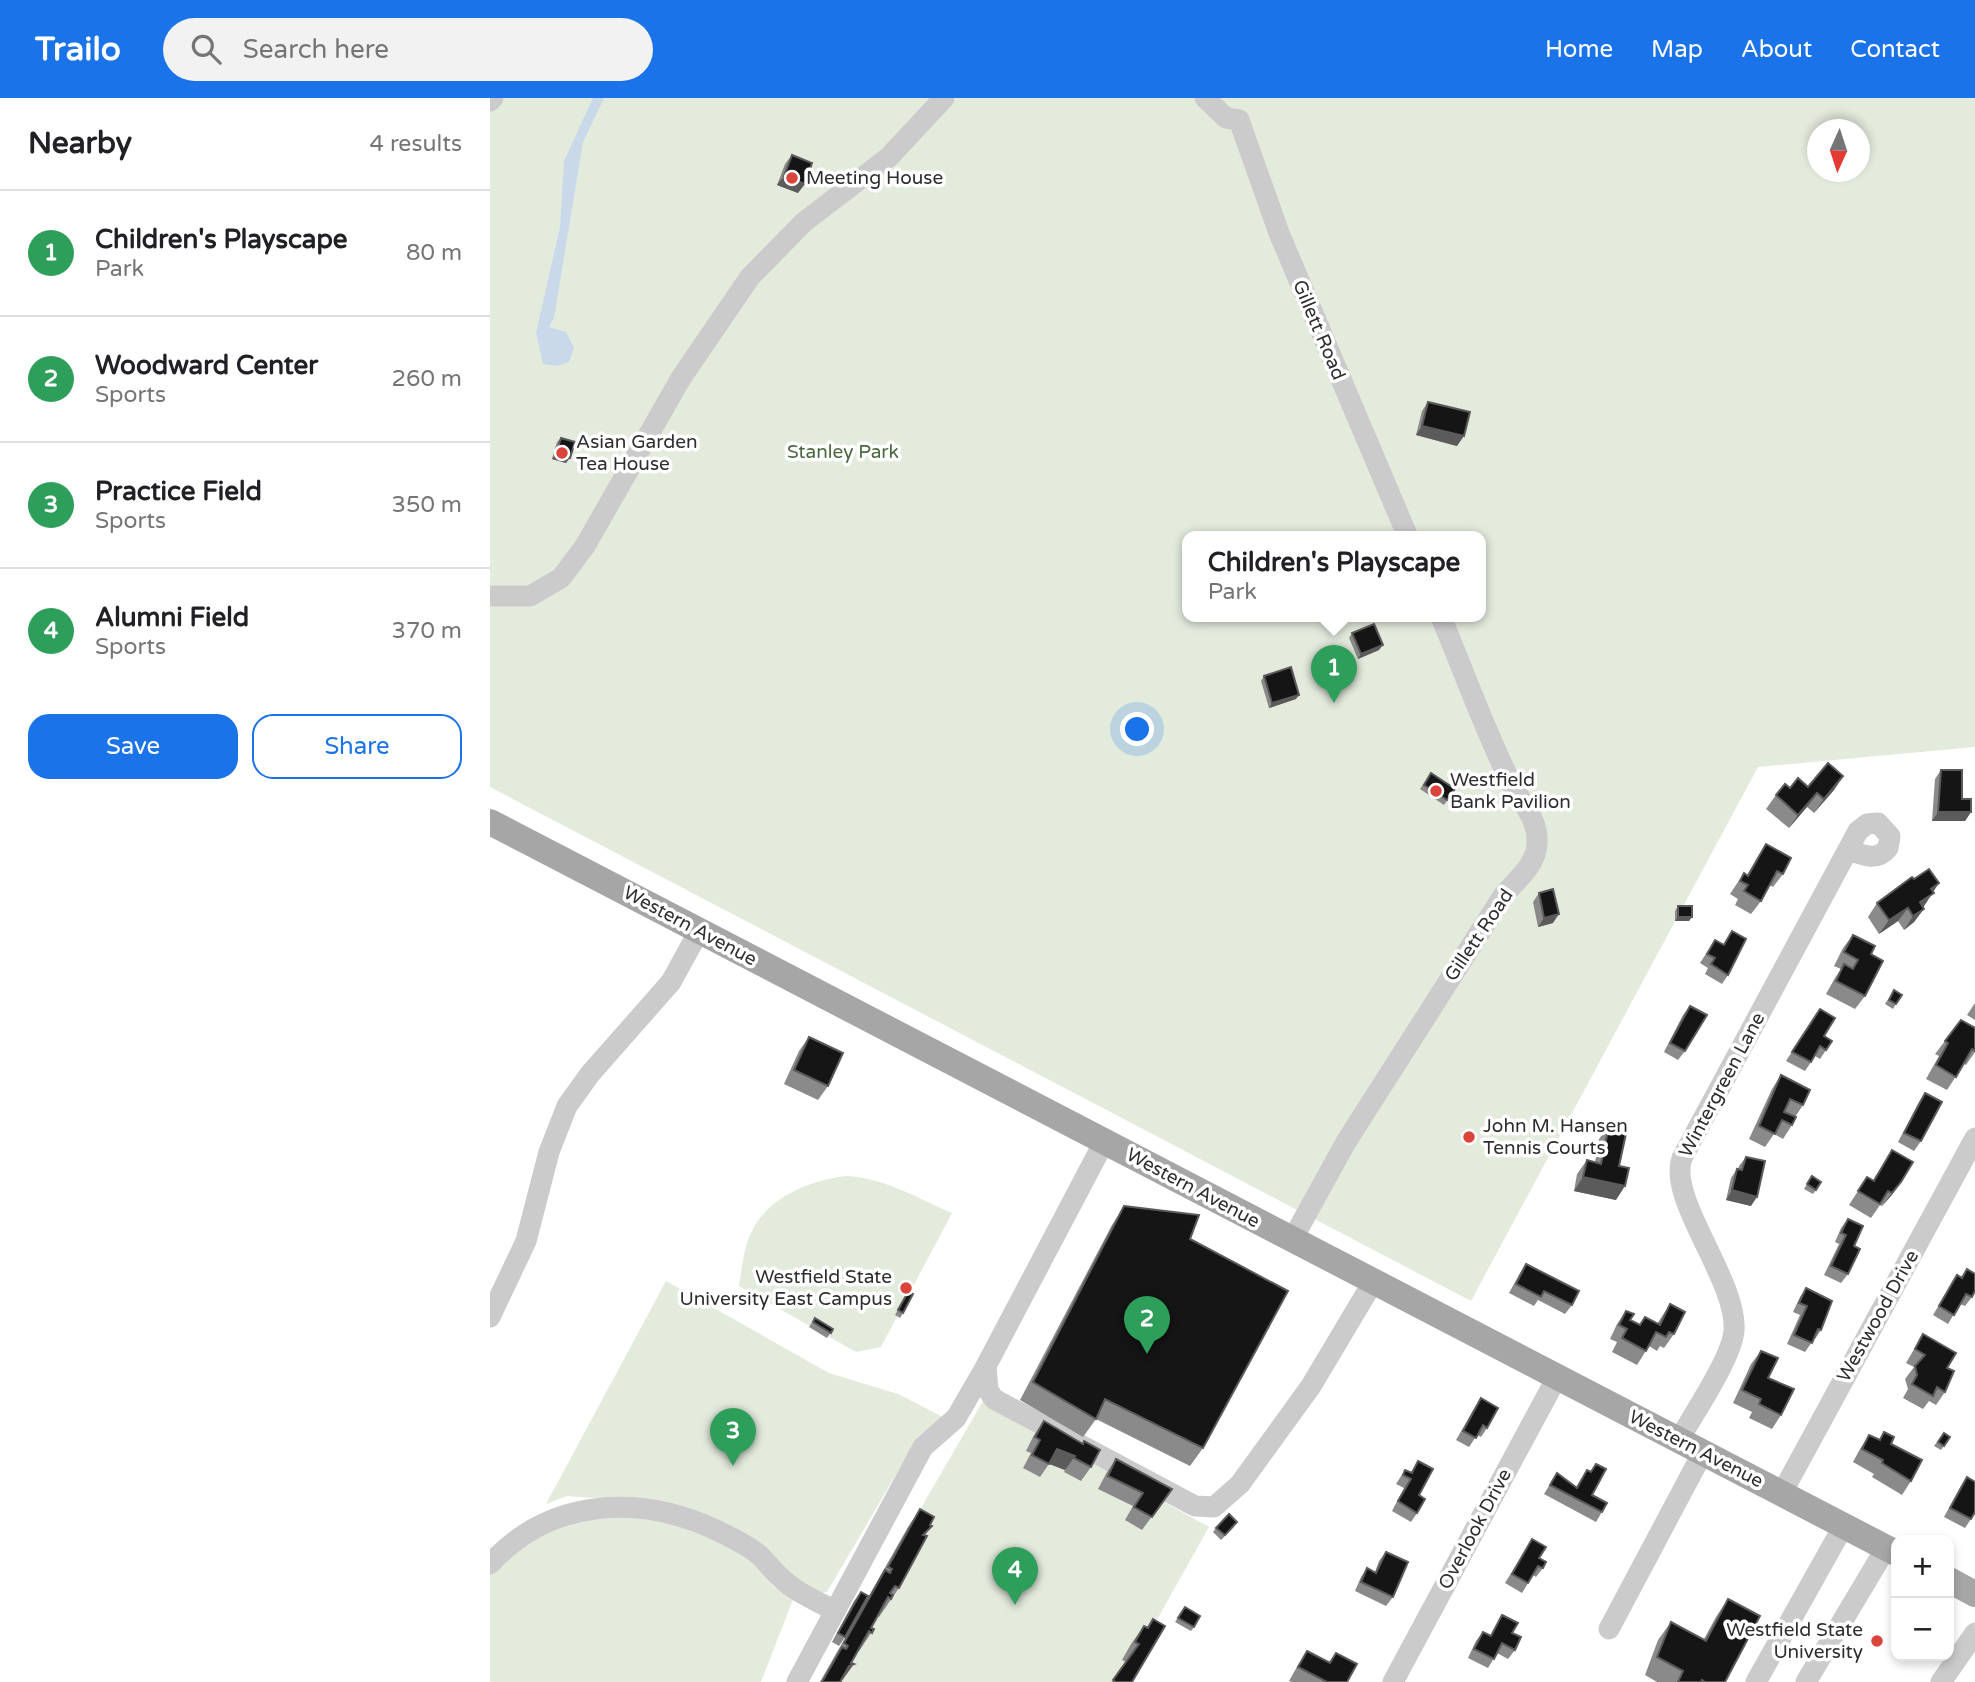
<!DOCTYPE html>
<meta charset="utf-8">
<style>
:root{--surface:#fff;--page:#f2f2f2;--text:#202124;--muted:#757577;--line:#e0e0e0;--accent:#1a73e8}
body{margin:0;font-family:"Varela Round",sans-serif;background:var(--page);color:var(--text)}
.controls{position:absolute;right:21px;bottom:21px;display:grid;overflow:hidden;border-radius:14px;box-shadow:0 4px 10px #0003}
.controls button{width:63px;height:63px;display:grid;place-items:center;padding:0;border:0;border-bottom:2px solid var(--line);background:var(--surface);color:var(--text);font:35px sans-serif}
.compass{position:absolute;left:1317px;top:21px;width:63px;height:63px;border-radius:50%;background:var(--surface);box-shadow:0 4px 10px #0003;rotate:183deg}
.you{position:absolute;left:648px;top:632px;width:24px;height:24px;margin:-18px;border:5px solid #fff;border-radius:50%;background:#1a73e8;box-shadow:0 0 0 10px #1a73e833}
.badge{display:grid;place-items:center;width:46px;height:46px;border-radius:50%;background:var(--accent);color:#fff;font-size:23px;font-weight:700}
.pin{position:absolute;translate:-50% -58px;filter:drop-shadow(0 2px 4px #0008)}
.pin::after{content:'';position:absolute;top:37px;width:24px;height:21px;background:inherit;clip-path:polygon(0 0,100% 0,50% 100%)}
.popup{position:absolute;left:692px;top:433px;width:304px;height:91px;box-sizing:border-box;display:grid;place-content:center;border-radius:14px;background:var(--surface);filter:drop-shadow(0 2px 5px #0005);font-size:23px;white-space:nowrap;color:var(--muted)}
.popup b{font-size:26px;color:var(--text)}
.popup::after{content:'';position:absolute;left:50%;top:100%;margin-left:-14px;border:14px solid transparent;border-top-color:var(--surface)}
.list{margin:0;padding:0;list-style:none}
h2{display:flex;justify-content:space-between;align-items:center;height:91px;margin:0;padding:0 28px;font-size:30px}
h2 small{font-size:23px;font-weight:400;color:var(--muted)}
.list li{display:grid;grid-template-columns:46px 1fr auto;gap:21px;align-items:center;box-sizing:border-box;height:126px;padding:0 28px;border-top:2px solid var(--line)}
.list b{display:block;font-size:26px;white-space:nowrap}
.list p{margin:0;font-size:23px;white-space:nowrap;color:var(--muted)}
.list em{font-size:23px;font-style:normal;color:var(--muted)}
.actions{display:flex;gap:14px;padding:21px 28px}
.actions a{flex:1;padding:16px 0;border:2px solid var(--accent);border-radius:21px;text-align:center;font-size:24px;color:var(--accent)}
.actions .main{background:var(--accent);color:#fff}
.icon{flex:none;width:38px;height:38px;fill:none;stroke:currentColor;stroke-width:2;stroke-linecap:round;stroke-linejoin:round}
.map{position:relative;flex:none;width:1485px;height:1584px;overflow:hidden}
header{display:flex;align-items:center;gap:42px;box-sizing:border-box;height:98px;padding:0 35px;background:var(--accent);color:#fff}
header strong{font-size:33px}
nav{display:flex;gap:38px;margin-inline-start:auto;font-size:24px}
.search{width:490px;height:63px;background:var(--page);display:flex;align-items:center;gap:18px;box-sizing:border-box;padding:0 24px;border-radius:38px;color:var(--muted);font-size:26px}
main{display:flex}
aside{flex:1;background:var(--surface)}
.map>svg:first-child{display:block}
.green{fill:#e3ebdd;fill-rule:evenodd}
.water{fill:#cad9ea}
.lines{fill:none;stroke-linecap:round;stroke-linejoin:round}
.minor{stroke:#cbcbcb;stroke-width:21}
.major{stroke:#a6a6a6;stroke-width:26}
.wall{fill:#8a8a8a}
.shaded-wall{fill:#5b5b5b}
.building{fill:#151515;stroke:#5b5b5b;stroke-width:2}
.poi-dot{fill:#db443b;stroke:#fff;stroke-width:2.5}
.labels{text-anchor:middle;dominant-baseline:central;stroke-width:7;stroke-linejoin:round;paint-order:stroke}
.poi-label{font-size:19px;fill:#2e2e2e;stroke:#fff;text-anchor:start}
.street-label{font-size:19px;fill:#2e2e2e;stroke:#fff}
.park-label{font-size:19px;fill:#4c683e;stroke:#fff}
</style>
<header>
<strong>Trailo</strong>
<div class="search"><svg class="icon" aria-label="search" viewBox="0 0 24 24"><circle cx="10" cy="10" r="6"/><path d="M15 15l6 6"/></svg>Search here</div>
<nav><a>Home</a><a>Map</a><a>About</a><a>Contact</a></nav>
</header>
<main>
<aside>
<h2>Nearby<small>4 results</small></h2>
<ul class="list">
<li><span class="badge" style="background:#2e9e5b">1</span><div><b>Children's Playscape</b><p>Park</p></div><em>80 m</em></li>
<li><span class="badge" style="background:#2e9e5b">2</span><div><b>Woodward Center</b><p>Sports</p></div><em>260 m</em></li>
<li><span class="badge" style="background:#2e9e5b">3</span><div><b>Practice Field</b><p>Sports</p></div><em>350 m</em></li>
<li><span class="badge" style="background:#2e9e5b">4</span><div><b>Alumni Field</b><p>Sports</p></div><em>370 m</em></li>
</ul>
<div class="actions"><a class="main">Save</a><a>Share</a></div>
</aside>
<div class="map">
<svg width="1485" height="1584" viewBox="0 0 1485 1584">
<rect width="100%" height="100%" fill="#fff"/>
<!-- green -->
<g class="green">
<path d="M0,0H1485V649L1268,669L981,1203L0,689ZM1328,32H1370V74H1328ZM697,439H991V519H697Z"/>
<path d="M358,1078C397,1081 427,1100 462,1115L391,1249L366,1254L249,1188C252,1169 254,1146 264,1129C282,1097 324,1081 358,1078Z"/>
<path d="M176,1183L339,1275L408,1296L453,1319L428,1339L337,1494L331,1495L156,1404L77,1398L56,1406Z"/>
<path d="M493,1303L719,1429L632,1584H330Z"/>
<path d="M148,1413L250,1449L284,1489L304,1499L271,1584H0V1472L65,1428Z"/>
</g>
<!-- water -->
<path class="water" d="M103,0H114L93,44L64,220L59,229L76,234L84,250L79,264L67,268L53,266L46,235L70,129L74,63Z"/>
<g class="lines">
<!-- minor -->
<g class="minor">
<path d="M715,0L736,20L749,22L789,135L918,439"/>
<path d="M0,3L3,0"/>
<path d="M0,498H40L71,480L95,448L191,280L260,179L314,124L399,59L454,0"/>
<path d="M614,1044L496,1268L498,1292L504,1301L705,1408L724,1409L750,1386L821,1288L883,1184"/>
<path d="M802,1142L856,1044L1013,798C1026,782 1046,768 1047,746C1049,721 1030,703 1020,683C994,630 974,574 951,519"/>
<path d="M0,1219L36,1143L59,1054L77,1008L100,976L181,884L209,833"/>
<path d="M1188,1344C1203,1316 1241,1262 1244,1233C1248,1183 1177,1101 1192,1060L1368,733L1377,726L1388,725L1400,738L1398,750C1387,764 1372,757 1358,752"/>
<path d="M1292,1395L1485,1040"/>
<path d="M0,1466C60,1400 149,1396 226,1432C240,1439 256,1446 268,1456C276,1463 282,1472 290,1479C305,1494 327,1503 345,1513"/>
<path d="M1119,1531L1212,1356"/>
<path d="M307,1584L433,1349L466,1320L495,1270"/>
<path d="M903,1584L1067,1279"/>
<path d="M1266,1584L1354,1427"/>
<path d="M1316,1584L1396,1450"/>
<path d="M1451,1584L1485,1535"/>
</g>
<!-- major -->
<g class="major">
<path d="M0,724L1406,1455"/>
<path d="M1459,1482L1485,1496"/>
</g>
</g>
<!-- wall -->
<g class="wall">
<path d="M302,57L308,95L287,87L295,66Z"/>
<path d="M938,304L967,348L926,337L932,313Z"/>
<path d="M71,340L76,365L62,361L67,344Z"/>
<path d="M862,535L889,552L868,561L859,540Z"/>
<path d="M774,578L806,601L779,610L771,583Z"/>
<path d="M1451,672L1481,714L1475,723H1442L1445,681Z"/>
<path d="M941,675L965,691L954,707L930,691Z"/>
<path d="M1353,678L1344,692L1324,715L1317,709L1299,730L1276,711L1286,697L1300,690L1318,689Z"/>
<path d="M1276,746L1293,776L1283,789L1279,787L1271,803L1261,816L1245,807L1248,801L1240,796L1254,775L1257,777L1267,760Z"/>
<path d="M1424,781L1443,794L1424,824L1414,832L1408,823L1389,836L1378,819L1387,805Z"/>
<path d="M1049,795L1063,825L1048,829L1043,804Z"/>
<path d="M1188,808L1202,819L1199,823H1185V813Z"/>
<path d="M1242,833L1238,877L1232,886L1215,876L1218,870L1210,865L1225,842L1233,847Z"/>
<path d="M1363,837L1381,856L1375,898L1365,911L1336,896L1345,880L1351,871L1344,868L1353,850Z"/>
<path d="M1404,892L1406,906L1403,911L1395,906Z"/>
<path d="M1485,905V922L1477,917Z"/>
<path d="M1200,908L1195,953L1188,962L1174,954L1193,917Z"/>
<path d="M1330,911L1336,952L1330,961L1325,958L1315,973L1296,963Z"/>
<path d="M1485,930V954L1476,967L1474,966L1457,992L1436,981L1449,958L1445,956L1455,943Z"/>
<path d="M319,939L338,988L328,1002L294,986L309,953Z"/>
<path d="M1291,977L1313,1007L1305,1019L1302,1027L1293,1041L1284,1036L1275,1049L1259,1041L1282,991Z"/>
<path d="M1435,995L1431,1043L1424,1053L1408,1044L1429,1004Z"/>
<path d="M1119,1028L1129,1068L1126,1102L1084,1093L1087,1076L1097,1062L1105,1064L1109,1041Z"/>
<path d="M1402,1052L1423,1064L1401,1098L1392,1108L1390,1107L1381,1120L1359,1107L1377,1079L1383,1082Z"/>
<path d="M1256,1059L1261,1108L1236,1102L1241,1080L1247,1071H1248L1249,1068Z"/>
<path d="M1322,1078L1326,1092L1323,1096L1314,1091Z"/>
<path d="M634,1108L700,1141L713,1350L700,1368L606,1321L593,1339L530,1302L622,1127Z"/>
<path d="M1358,1121V1176L1351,1185L1334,1177L1349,1146L1345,1144L1351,1130Z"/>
<path d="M1036,1166L1082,1207L1075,1216L1048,1202L1044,1208L1019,1195L1030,1175Z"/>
<path d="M1477,1171L1482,1199L1475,1208L1470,1206L1458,1226L1443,1217L1467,1177L1471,1179Z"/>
<path d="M1316,1190L1331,1232L1325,1241H1324L1315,1254L1297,1246L1310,1217L1303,1214L1310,1199Z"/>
<path d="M418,1194L413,1215L410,1220L405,1217Z"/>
<path d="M1180,1206L1184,1236L1174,1250L1170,1248L1167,1253L1159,1248L1147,1267L1122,1254L1127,1244L1120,1241L1127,1226L1136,1213L1140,1222L1149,1227L1155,1219L1167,1226Z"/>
<path d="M325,1220L343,1231L337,1240L319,1229Z"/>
<path d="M1433,1236L1457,1270L1455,1294L1446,1307L1439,1303L1433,1311L1413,1300L1418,1291L1415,1281L1424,1269L1416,1265Z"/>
<path d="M1271,1253L1278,1280L1291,1317L1282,1331L1259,1320L1262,1314L1243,1305L1261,1266Z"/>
<path d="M991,1300L997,1330L991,1339L987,1337L979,1349L966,1342L985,1309Z"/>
<path d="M554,1323L601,1369L591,1383L574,1374L575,1372L559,1366L550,1379L533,1370L541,1355L536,1353L544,1337Z"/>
<path d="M1394,1334L1421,1383L1412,1397L1382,1379L1384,1376L1363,1364L1370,1351L1379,1337L1389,1342Z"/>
<path d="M1454,1335L1460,1339L1451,1352L1444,1348Z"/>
<path d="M626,1361L682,1391L652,1432L635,1422L643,1408L608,1391L617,1374Z"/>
<path d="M928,1363L929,1397L927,1415L921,1424L902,1413L914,1390L906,1386L915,1372L921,1374Z"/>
<path d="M1106,1366L1102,1397L1112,1414L1106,1424L1054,1396L1067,1375L1086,1389L1097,1372L1100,1374Z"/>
<path d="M1477,1379L1481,1421L1475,1430L1454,1419L1471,1388Z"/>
<path d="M430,1411L440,1427L435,1438L409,1490L389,1519L387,1518L381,1530L384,1531L369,1553L368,1552L351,1584H330L418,1429Z"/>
<path d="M744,1429L731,1442L723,1434L726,1430Z"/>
<path d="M1042,1441L1053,1470L1046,1479L1043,1477L1032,1495L1015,1485Z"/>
<path d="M896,1454L903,1499L896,1508L865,1493L871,1479L877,1470L885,1474L889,1463Z"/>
<path d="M371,1494L355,1539L349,1548L342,1544L364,1503Z"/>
<path d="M1238,1501L1235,1584H1167L1155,1577L1168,1542L1181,1524L1214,1541L1226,1519Z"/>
<path d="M695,1509L704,1529L701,1533L685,1524Z"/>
<path d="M1012,1517L1022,1535L1025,1552L1018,1561L1007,1555L998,1570L978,1560L986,1543L993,1534L1000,1538Z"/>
<path d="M663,1521L642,1584H622L636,1564L632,1562L641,1546L654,1528L657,1529Z"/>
<path d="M817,1553L839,1564L846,1555L857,1584H802L799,1583L808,1567Z"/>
</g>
<!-- shaded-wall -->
<g class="shaded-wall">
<path d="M294,78L315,86L308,95L287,87Z"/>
<path d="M932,328L974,338L967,348L926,337Z"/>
<path d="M66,356L80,360L76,365L62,361Z"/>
<path d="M893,547L889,552L868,561L871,556Z"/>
<path d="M809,597L806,601L779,610L782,605Z"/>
<path d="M1353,678L1344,692L1324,715L1334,701Z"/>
<path d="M1327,695L1317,709L1299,730L1308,717Z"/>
<path d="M1448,714H1481L1475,723H1442Z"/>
<path d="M1449,785L1434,808L1422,816L1430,804L1441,791Z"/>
<path d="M1418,810L1408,823L1389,836L1399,822Z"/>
<path d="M1434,811L1424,824L1414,832L1423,818Z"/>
<path d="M1069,816L1063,825L1048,829L1054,820Z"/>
<path d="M1188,819H1202L1199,823H1185Z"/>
<path d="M1093,1079L1135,1088L1126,1102L1084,1093Z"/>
<path d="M1411,1084L1401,1098L1392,1108L1402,1095Z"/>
<path d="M1242,1092L1267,1099L1261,1108L1236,1102Z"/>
<path d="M567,1351L585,1358L575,1372L557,1365Z"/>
<path d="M364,1566L351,1584H348L359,1568Z"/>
</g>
<!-- building -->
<g class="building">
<path d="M302,57L322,65L315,86L294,78Z"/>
<path d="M938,304L980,314L974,338L932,328Z"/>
<path d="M71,340L85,344L80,360L66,356Z"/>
<path d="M884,526L893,547L871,556L862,535Z"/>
<path d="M801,569L809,597L782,605L774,578Z"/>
<path d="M1338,665L1353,678L1334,701L1327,695L1308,717L1286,697L1295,686L1300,690L1308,680L1318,689Z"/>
<path d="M1451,672H1472V701H1481V714H1448Z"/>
<path d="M941,675L965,691L957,702L934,687Z"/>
<path d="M1276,746L1301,760L1293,776L1287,773L1271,803L1254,793L1258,787L1250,783L1254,775L1258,778Z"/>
<path d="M1439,771L1449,785L1441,791L1444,795L1430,804L1434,811L1423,818L1418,810L1399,822L1387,805L1422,779L1424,781Z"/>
<path d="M1063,791L1069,816L1054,820L1049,795Z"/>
<rect x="1188" y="808" width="14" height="11"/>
<path d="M1242,833L1256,841L1238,877L1221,866L1225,860L1217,856L1225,842L1234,847Z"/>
<path d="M1363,837L1385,848L1381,856L1393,863L1375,898L1346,883L1354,866L1363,871L1368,862L1354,854Z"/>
<path d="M1404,892L1412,897L1406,906L1399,902Z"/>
<path d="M1200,908L1217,917L1195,953L1180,945Z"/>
<path d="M1330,911L1345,920L1334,938L1342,943L1336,952L1330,948L1321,964L1302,954Z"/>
<path d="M1471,922L1485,930V953L1482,951L1466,979L1446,967L1458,945L1455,943Z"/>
<path d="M319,939L353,955L338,988L304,972Z"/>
<path d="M1291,977L1320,992L1313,1007L1300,1001L1294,1014L1306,1019L1302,1027L1292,1022L1285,1036L1269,1028Z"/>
<path d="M1435,995L1452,1004L1431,1043L1414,1035Z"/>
<path d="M1119,1028L1137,1031L1129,1068L1139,1070L1135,1088L1093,1079L1097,1062L1111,1066Z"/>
<path d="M1402,1052L1423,1064L1411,1084L1402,1095L1398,1093L1390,1106L1368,1093L1377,1079L1384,1083Z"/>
<path d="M1256,1059L1275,1063L1267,1099L1242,1092L1247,1071L1252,1072Z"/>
<path d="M1322,1078L1331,1084L1326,1092L1317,1086Z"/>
<path d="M634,1108L709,1117L700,1141L798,1193L713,1350L615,1301L606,1321L543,1284Z"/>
<path d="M1358,1121L1373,1128L1364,1148L1370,1151L1358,1176L1341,1168L1356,1137L1351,1135Z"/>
<path d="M1036,1166L1089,1193L1082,1207L1054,1193L1051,1199L1026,1186Z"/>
<path d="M1477,1171L1485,1176V1193L1482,1199L1476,1196L1464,1217L1449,1208L1467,1177L1472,1180Z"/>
<path d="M1316,1190L1342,1203L1331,1232L1328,1231L1322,1245L1304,1237L1317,1208L1309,1205Z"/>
<path d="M418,1194L423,1196L413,1215L408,1212Z"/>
<path d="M1180,1206L1195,1214L1184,1236L1179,1234L1176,1239L1166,1234L1156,1253L1132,1240L1137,1231L1129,1227L1136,1213L1144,1216L1140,1222L1150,1227L1155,1219L1170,1227Z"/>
<path d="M325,1220L343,1231L341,1235L323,1224Z"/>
<path d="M1433,1236L1466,1255L1457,1270L1464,1273L1455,1294L1447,1289L1443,1298L1422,1286L1427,1277L1425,1268L1435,1257L1425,1251Z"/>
<path d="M1271,1253L1288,1260L1278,1280L1304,1291L1291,1317L1269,1306L1271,1301L1252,1292Z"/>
<path d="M991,1300L1008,1310L997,1330L993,1327L986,1340L973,1333Z"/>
<path d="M554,1323L593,1346L594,1343L610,1352L601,1369L584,1360L585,1358L567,1351L559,1366L542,1357L550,1342L545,1339Z"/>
<path d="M1394,1334L1404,1339L1401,1346L1432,1362L1421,1383L1392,1365L1393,1362L1372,1351L1379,1337L1390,1342Z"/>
<path d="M1454,1335L1460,1339L1454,1348L1448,1344Z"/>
<path d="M626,1361L682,1391L662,1419L644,1409L653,1395L618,1378Z"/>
<path d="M928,1363L943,1371L929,1397L935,1401L927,1415L908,1403L921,1381L913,1377L915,1372L922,1375Z"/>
<path d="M1106,1366L1116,1371L1102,1397L1117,1405L1112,1414L1060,1387L1067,1375L1087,1390L1097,1372L1101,1374Z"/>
<path d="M1477,1379L1485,1384V1414L1481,1421L1460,1410Z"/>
<path d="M430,1411L444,1419L440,1427L442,1428L433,1437L437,1438L409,1490L405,1488L400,1495L403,1497L401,1501L398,1499L381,1530L384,1531L382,1535L379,1533L361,1565L364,1566L359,1568L350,1584H332L352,1549L356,1551L358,1548L354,1545L395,1472L400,1475L402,1471L398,1469Z"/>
<path d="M739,1416L747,1424L735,1437L726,1430Z"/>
<path d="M1042,1441L1056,1449L1049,1460L1056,1464L1053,1470L1048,1468L1038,1485L1022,1476Z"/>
<path d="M896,1454L918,1464L903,1499L871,1484L877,1470L886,1475Z"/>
<path d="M371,1494L378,1498L355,1539L348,1535Z"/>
<path d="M1238,1501L1270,1518L1235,1584H1215L1212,1582L1211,1584H1188L1193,1573L1167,1559L1181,1524L1216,1543Z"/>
<path d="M695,1509L710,1518L704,1529L688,1520Z"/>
<path d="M1012,1517L1028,1525L1022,1535L1031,1539L1025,1552L1012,1545L1004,1561L984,1551L993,1534L1001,1538Z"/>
<path d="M663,1521L675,1528L642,1584H626L623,1582L649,1546L645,1544L654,1528L658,1530Z"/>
<path d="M817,1553L840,1565L846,1555L867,1566L857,1584H837L808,1569Z"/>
</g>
<!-- markers -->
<g class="poi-dot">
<circle cx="302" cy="80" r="7"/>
<circle cx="72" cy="355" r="7"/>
<circle cx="946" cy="693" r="7"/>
<circle cx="979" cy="1039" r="7"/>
<circle cx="416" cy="1190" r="7"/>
<circle cx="1387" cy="1543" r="7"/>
</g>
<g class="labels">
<!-- poi labels -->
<g class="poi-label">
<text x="316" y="80">Meeting House</text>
<text x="86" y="344">Asian Garden<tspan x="86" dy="22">Tea House</tspan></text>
<text x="960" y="682">Westfield<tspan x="960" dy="22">Bank Pavilion</tspan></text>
<text x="993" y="1028">John M. Hansen<tspan x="993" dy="22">Tennis Courts</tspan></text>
<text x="402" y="1179" text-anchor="end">Westfield State<tspan x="402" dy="22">University East Campus</tspan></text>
<text x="1373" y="1532" text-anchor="end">Westfield State<tspan x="1373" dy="22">University</tspan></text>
</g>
<!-- street labels -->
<g class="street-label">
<text transform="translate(829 232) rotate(67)">Gillett Road</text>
<text transform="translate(200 828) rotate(28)">Western Avenue</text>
<text transform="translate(989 837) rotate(-56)">Gillett Road</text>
<text transform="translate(1232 987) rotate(-62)">Wintergreen Lane</text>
<text transform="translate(703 1090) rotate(28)">Western Avenue</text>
<text transform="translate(1388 1218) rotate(-61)">Westwood Drive</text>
<text transform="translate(1206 1351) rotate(27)">Western Avenue</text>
<text transform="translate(985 1431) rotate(-62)">Overlook Drive</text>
</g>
<!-- park labels -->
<g class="park-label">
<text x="353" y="354">Stanley Park</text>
</g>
</g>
</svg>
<div class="controls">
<button>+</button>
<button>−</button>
</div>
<svg class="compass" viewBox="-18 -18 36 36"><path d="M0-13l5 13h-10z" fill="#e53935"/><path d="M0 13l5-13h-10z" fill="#757577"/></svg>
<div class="you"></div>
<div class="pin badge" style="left:844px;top:605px;background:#2e9e5b">1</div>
<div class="popup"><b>Children's Playscape</b>Park</div>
<div class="pin badge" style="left:657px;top:1256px;background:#2e9e5b">2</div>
<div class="pin badge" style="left:243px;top:1368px;background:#2e9e5b">3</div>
<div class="pin badge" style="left:525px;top:1507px;background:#2e9e5b">4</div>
</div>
</main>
